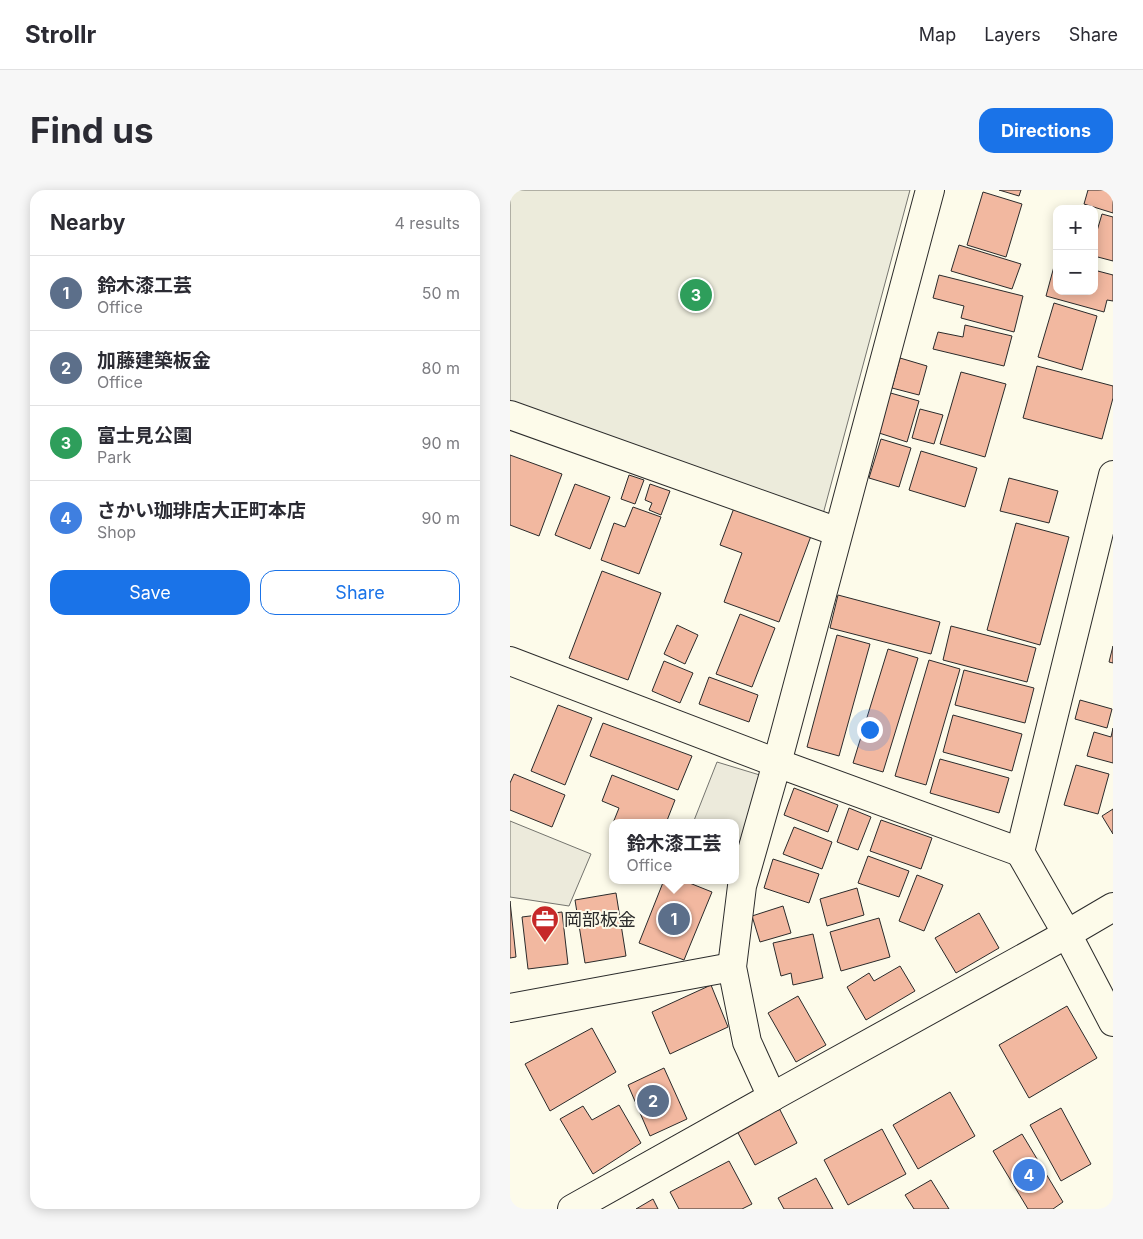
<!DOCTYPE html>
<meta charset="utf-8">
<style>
:root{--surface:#fff;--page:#f7f7f7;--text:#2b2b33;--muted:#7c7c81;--line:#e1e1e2;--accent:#1a73e8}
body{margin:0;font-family:Inter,"Noto Sans JP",sans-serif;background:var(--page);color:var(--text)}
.controls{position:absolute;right:15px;top:15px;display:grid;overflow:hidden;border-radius:10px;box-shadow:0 2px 12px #0003}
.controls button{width:45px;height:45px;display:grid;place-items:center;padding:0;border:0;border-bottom:1px solid var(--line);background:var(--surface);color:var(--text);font:25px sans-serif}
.you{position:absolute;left:359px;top:539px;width:18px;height:18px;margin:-12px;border:4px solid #fff;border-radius:50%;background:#1a73e8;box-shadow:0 0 0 8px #1a73e833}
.badge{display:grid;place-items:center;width:32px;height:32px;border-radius:50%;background:var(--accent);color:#fff;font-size:16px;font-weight:700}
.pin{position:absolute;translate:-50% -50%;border:2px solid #fff;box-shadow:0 1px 5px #0006}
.popup{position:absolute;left:99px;top:629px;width:130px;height:65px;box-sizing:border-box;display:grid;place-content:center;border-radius:10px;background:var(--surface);filter:drop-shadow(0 1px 4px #0005);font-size:16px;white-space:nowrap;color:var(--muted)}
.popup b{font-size:19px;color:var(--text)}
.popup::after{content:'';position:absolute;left:50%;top:100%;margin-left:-10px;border:10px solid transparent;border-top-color:var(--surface)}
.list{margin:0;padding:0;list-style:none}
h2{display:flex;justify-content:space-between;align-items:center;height:65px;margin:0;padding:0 20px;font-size:21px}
h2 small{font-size:16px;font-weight:400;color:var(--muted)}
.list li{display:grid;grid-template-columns:32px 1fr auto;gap:15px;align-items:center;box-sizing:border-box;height:75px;padding:0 20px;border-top:1px solid var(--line)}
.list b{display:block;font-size:19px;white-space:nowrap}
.list p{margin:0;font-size:16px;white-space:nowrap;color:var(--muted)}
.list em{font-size:16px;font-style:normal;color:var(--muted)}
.actions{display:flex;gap:10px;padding:15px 20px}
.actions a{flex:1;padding:11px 0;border:1px solid var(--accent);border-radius:15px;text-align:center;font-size:18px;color:var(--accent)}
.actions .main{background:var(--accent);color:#fff}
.map{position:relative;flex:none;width:603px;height:1019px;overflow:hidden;border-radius:15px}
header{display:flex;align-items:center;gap:30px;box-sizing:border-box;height:70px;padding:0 25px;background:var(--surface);border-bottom:1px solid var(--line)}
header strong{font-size:24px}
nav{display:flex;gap:28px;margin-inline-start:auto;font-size:18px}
.intro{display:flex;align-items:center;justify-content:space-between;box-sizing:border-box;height:120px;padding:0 30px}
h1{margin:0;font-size:35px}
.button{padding:12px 22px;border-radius:15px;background:var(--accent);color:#fff;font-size:18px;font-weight:700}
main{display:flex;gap:30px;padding:0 30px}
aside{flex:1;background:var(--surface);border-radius:15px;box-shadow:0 2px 12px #0003}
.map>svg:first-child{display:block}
.green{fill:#ecebdb;stroke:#74746e}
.parking{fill:#eceadb;stroke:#74746e}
.building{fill:#f2b8a0;stroke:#2b2b2b}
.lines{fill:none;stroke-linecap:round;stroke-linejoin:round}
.minor-casing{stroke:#2b2b2b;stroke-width:30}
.minor{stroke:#fdfbea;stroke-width:28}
.labels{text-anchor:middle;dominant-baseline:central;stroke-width:4;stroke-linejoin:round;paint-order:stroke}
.poi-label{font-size:18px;fill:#2b2b2b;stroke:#fdfbea;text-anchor:start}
</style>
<header>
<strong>Strollr</strong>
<nav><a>Map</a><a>Layers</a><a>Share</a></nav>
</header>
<div class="intro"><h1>Find us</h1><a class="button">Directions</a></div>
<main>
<aside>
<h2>Nearby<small>4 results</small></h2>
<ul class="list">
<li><span class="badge" style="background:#5c6f8a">1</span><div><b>鈴木漆工芸</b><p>Office</p></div><em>50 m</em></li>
<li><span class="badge" style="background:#5c6f8a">2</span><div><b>加藤建築板金</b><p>Office</p></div><em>80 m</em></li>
<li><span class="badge" style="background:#2e9e5b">3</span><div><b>富士見公園</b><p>Park</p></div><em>90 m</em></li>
<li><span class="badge" style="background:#3f7fe0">4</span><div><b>さかい珈琲店大正町本店</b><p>Shop</p></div><em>90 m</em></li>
</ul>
<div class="actions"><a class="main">Save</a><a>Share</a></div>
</aside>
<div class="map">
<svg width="603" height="1019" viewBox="0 0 603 1019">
<rect width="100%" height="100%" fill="#fdfbea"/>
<!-- green -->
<path class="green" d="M0,0H400L312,328L0,211Z"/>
<!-- parking -->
<g class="parking">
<path d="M207,572L253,586L225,676V633H183Z"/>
<path d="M0,631L81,664L59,716L0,707Z"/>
</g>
<!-- building -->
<g class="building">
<path d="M489,0H511L509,6Z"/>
<path d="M578,0H603V23L574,14Z"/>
<path d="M473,2L512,14L496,67L457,55Z"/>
<path d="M592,24L603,27V71L584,66V51Z"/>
<path d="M449,55L511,74L502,99L441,81Z"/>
<path d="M546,69L547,101H584V80L603,85V111L597,110L594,122L536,106Z"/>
<path d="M429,85L513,106L504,142L451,128L454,116L423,108Z"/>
<path d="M544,113L587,126L572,180L528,167Z"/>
<path d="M455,135L502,146L494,176L423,159L428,142L453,147Z"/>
<path d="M390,168L417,176L409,205L382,198Z"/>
<path d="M527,176L603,196V208L592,249L513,228Z"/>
<path d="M451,182L496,194L475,267L430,254Z"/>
<path d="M377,202L409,211L397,252L366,242Z"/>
<path d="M410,219L433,225L424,254L402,248Z"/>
<path d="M371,249L401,258L389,297L359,288Z"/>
<path d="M411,261L467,278L455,317L399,300Z"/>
<path d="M0,265L52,284L29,346L0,335Z"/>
<path d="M119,285L134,290L125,314L111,309Z"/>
<path d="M499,288L548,301L539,333L490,321Z"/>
<path d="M65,294L100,307L80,359L45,345Z"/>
<path d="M140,294L160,301L151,325L139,320L142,313L135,310Z"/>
<path d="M123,317L151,327L129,384L91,370L104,333L115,337Z"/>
<path d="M224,318L301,346L269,432L214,412L232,363L210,355Z"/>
<path d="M506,333L559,347L530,455L477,440Z"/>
<path d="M92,381L151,403L118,490L59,468Z"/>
<path d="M328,405L430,432L421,464L320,438Z"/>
<path d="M230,424L265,438L242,497L206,484Z"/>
<path d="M167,435L188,445L175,474L154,464Z"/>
<path d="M441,436L526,458L517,492L433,470Z"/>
<path d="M327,445L360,454L329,566L297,557Z"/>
<path d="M603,456V473L599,472Z"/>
<path d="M378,459L408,468L373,582L343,573Z"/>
<path d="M419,470L450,479L416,595L385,586Z"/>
<path d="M154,471L183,483L170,513L142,501Z"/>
<path d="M454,480L524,498L515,533L445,515Z"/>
<path d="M199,487L248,505L239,532L189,514Z"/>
<path d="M570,510L602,519L597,538L565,529Z"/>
<path d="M48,515L82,528L55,595L21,581Z"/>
<path d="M443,525L512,544L502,581L433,562Z"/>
<path d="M93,533L182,566L168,600L80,566Z"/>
<path d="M603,538V573L577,566L584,542L601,547Z"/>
<path d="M430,569L499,588L489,623L420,603Z"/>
<path d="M566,575L599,584L588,624L554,615Z"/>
<path d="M4,584L55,605L42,637L0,620V593Z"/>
<path d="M102,585L165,610L156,633H103L109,618L92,611Z"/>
<path d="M284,598L328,615L318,642L274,625Z"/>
<path d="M339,618L361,627L348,660L327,652Z"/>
<path d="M603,619V644L592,626Z"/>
<path d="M371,630L422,648L411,679L360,661Z"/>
<path d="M284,637L322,652L312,679L273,664Z"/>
<path d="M358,666L399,681L389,707L348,693Z"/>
<path d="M263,669L309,684L299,713L254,698Z"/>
<path d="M407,685L433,695L414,741L389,731Z"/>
<path d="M154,690H172L202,702L174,770L129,753Z"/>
<path d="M347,698L354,725L317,736L310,709Z"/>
<path d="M106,703L116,766L75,773L65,710Z"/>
<path d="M0,711L6,767L0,768Z"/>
<path d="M273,716L281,743L250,752L242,726Z"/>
<path d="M52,722L58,774L18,779L12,727Z"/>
<path d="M469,723L489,758L446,783L425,748Z"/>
<path d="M369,728L380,767L331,781L320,742Z"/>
<path d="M303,744L313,788L283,795L281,783L271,786L263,753Z"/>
<path d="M390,776L405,801L356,830L337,797L359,783L364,791Z"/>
<path d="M201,795L218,837L160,864L142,822Z"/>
<path d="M288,806L316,855L286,872L258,823Z"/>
<path d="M557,816L587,868L519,908L489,855Z"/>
<path d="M82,838L106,882L40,921L15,874Z"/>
<path d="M154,878L177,929L140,946L118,895Z"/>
<path d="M440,902L465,946L408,979L383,935Z"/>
<path d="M109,915L131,953L83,984L50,929L73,916L82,930Z"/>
<path d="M269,918L287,953L245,975L227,941Z"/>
<path d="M551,918L581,974L551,991L520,935Z"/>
<path d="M372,939L396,984L338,1015L314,970Z"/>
<path d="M512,944L553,1012L543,1019H518L483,961Z"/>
<path d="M219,971L242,1014L232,1019H169L160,1002Z"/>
<path d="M306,988L323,1019H274L268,1008Z"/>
<path d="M421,990L439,1019H404L395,1005Z"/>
<path d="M143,1009L148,1019H126Z"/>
</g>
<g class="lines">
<!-- minor casing -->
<g class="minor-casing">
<g id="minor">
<path d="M0,225L328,342"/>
<path d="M603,285L510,662L557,744L603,832"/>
<path d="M0,471L267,573L510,662"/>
<path d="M0,818L222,777"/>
<path d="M262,907L237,852L222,777L232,696L267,573L420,0"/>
<path d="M62,1019L262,907L557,744L603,717"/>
</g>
</g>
<!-- minor -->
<use href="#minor" class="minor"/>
</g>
<!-- icons -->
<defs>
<g id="office-pin" transform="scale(1.4375)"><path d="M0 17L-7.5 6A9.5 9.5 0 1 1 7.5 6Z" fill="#c62828" stroke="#fdfbea"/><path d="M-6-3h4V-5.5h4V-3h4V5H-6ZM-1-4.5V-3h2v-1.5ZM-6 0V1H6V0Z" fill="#fff"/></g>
</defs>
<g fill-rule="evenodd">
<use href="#office-pin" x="35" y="729"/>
</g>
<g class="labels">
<!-- poi labels -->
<g class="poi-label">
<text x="54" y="729">岡部板金</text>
</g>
</g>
</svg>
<div class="controls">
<button>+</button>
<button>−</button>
</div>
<div class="you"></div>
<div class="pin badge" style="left:164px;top:729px;background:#5c6f8a">1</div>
<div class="popup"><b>鈴木漆工芸</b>Office</div>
<div class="pin badge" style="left:143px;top:911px;background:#5c6f8a">2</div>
<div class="pin badge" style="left:186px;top:105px;background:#2e9e5b">3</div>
<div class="pin badge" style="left:519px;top:985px;background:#3f7fe0">4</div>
</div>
</main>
